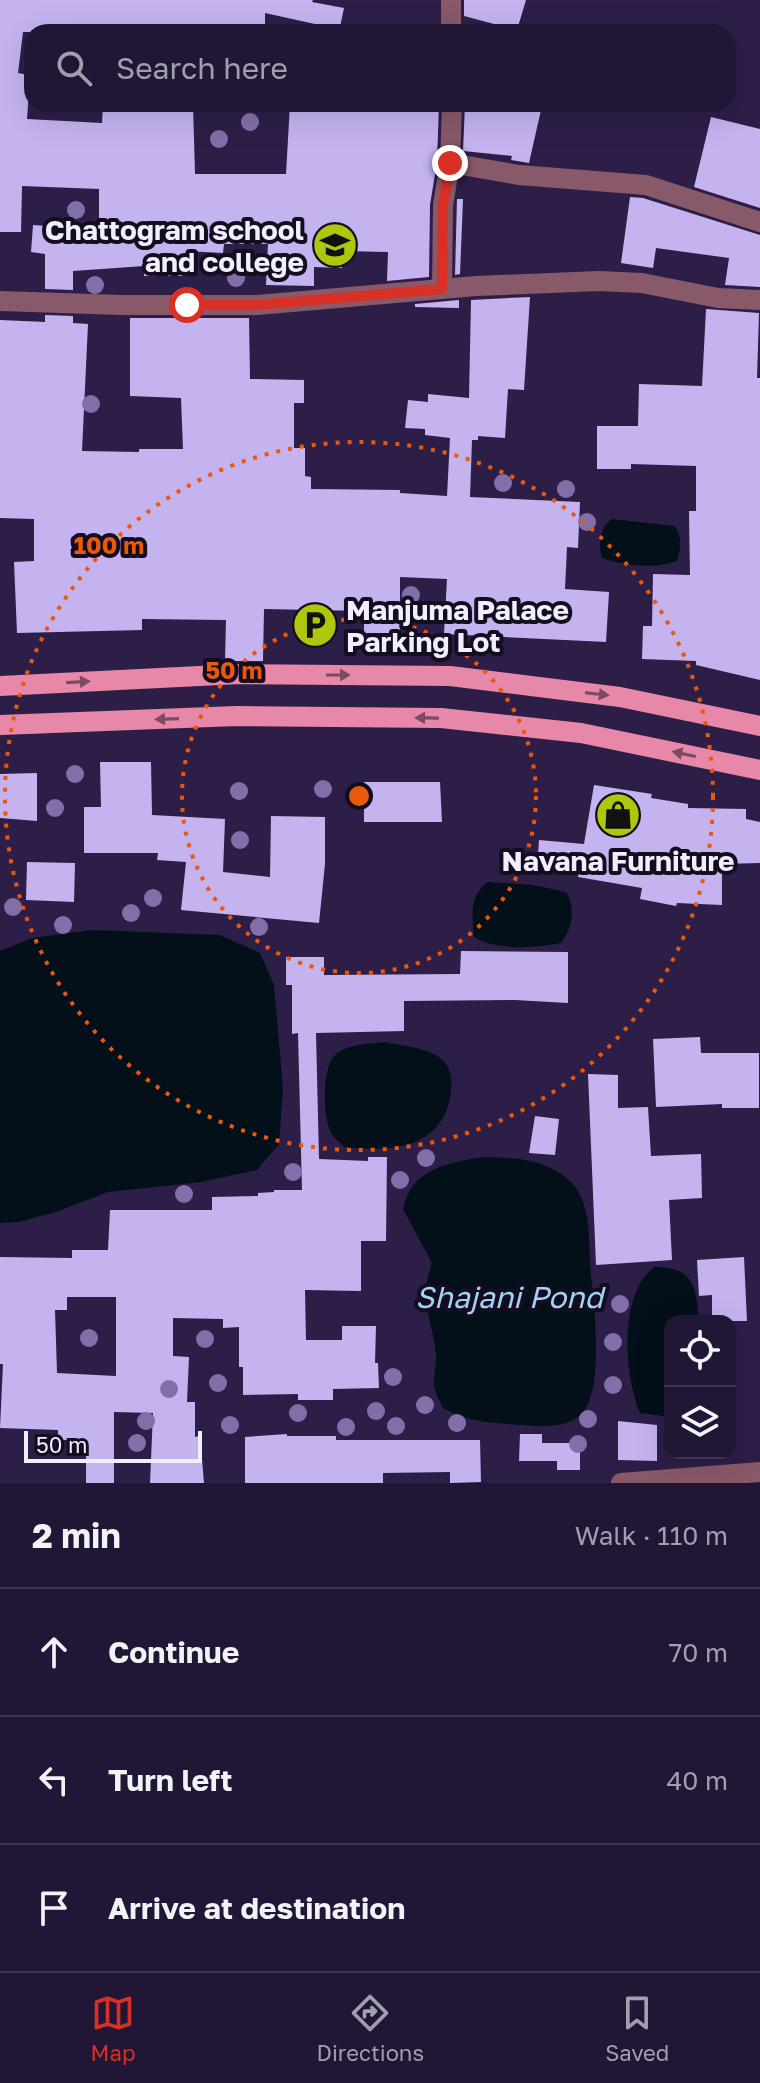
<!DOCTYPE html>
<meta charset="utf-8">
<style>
:root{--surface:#221636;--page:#2e2342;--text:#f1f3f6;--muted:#a29fad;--line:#3f3551;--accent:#d93025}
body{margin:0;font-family:"Golos Text",sans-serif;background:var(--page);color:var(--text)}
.controls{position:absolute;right:24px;bottom:24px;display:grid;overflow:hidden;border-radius:16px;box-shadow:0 8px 32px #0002}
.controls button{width:72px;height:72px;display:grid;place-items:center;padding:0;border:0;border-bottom:2px solid var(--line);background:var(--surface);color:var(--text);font:40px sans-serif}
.scale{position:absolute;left:24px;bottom:20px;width:178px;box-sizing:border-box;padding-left:8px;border:4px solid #f3eeff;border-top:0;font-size:22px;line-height:28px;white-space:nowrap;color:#f3eeff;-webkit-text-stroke:6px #130d1f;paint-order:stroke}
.stop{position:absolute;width:24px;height:24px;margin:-18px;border:6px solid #d93025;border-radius:50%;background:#fff}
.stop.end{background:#d93025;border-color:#fff;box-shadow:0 2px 8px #0008}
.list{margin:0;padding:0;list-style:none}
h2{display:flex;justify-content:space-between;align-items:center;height:104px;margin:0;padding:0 32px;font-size:34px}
h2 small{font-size:26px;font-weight:400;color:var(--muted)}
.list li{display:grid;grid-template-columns:52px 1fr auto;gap:24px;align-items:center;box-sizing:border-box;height:128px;padding:0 32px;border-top:2px solid var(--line)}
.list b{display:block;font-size:30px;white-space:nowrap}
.list em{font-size:26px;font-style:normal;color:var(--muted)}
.icon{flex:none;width:44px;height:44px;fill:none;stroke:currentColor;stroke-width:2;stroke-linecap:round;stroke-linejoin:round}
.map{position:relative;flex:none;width:760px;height:1483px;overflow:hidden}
.search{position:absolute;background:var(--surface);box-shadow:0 8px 32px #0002;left:24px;right:24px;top:24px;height:88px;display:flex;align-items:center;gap:20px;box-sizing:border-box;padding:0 28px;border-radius:24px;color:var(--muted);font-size:30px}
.sheet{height:488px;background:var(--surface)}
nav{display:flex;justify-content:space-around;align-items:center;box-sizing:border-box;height:112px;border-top:2px solid var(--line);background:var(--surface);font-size:22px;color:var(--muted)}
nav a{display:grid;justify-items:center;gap:4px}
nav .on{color:var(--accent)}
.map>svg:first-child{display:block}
.water{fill:#03101a}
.building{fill:#c5b3f0;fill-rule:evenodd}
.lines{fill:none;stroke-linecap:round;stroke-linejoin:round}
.minor{stroke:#885969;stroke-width:20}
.major{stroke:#e788a9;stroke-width:20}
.tree{fill:#826faa}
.oneway{fill:#7d4a64}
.route{stroke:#d93025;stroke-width:10}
.ring{fill:none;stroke:#e8590c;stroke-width:4;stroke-dasharray:4 8}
.labels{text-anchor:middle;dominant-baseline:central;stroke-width:8;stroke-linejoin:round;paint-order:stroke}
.poi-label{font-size:28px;font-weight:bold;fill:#f3eeff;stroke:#130d1f;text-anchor:end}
.water-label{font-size:30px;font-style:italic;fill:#a2d3f5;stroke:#130d1f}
.centre{fill:#e8590c;stroke:#130d1f;stroke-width:4}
.ring-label{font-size:24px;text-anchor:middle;font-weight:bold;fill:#e8590c;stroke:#130d1f;stroke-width:8;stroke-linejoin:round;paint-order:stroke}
</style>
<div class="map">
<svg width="760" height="1483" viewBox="0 0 760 1483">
<rect width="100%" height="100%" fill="#2d1e48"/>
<!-- water -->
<g class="water">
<path d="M612,519L675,526C682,537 681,548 677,561C657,569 622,566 602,558C598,544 599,527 612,519Z"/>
<path d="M488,882L533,885L566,892C576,908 572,929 561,943C536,948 497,951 474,937C472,915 469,895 488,882Z"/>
<path d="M92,930L220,935L260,953L274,985L283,1088L279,1144L257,1170L201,1182L108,1192L56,1212L18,1222L0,1223V951L32,938Z"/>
<path d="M385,1042C401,1046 425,1047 439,1057C450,1065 453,1078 451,1091C445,1148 392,1153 344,1147C341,1143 334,1138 331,1133C323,1117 321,1067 336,1054C348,1044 370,1044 385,1042Z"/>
<path d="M486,1157C517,1158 547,1159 571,1182C593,1205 588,1245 591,1275C594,1306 606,1397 578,1417C562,1429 538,1426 519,1425C488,1422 471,1423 443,1408C440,1401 435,1393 434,1385C433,1375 437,1365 436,1354C432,1317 418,1301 432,1263L403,1209C405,1203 407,1195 410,1190C424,1166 461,1160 486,1157Z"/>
<path d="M654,1267C694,1267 696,1286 699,1321H670V1417L640,1413C624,1376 618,1295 654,1267Z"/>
</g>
<!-- building -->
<g class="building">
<path d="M0,0H313L312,2L344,8L339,32H313L315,24L265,13V27L205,26V30L148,28V32H23L18,73L28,75L25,91H29L27,119L102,123L103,104H193L195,174H286L290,104H439L437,162L430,205L429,277L387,281L388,252L342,251V268L314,267V286L266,285L268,244H224L223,253L186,251L187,276H144V266L73,271V290L45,289V254L31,252L33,225L99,230V189L22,186L21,232H0Z"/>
<path d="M464,0H526L517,30L464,16Z"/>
<path d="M465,104H512L541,110L529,163L511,160L512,156L463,151Z"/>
<path d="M711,117L760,129V208L694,187Z"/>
<path d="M630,197L643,198L760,235V287L725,285L729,258L656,248L653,268L621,263Z"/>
<path d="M457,199H463L460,274L455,275Z"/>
<path d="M530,297L524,390L508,389L505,438L478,436V440H472L470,497L580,502L578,548L567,547L565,589L609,592L606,642L444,634L447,579L400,577V633H364V611L264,609L263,661H225L226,620L142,619V630L17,633L14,562L34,561V519L0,518V320L45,322V315L73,316V323L88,324L82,451L139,452V449H183L181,398L130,396V318H249L250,379L304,380V403H294V448H305V476L311,477V489L400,490V493L447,496L450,438L425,435V429L405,428L408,400L428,402V394L469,398L471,300Z"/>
<path d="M459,300V308L415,307V304Z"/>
<path d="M706,309L759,313L757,378H760V680L696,665V661L642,659L643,626H652L653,574L690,575L689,511H696V466L631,464V469H597V426H638L639,384L702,386Z"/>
<path d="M100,762H151L152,815L225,819L223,872L270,877L271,816L325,817V864L319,923L181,910L186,862L157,860L158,853H84V807H101Z"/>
<path d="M37,773V821L0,818V774Z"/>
<path d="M364,782H440L442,822H364Z"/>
<path d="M594,785L652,794L651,798L688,804V808L746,809V819L760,822V863L722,864V905L677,903L676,906L640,899L642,888L578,877L579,872L537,869L539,840L584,844Z"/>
<path d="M27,862L75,863L74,902L26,900Z"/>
<path d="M461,951L568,952V1003L515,1000L404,1001V1031L316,1033L319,1159L368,1161V1157H387L386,1241H361V1291L305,1290L306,1340H342V1326H376L375,1363H378L379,1388L333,1389V1400H298V1394L243,1395V1367H239V1327L223,1328V1319L173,1318V1356L189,1357L187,1402H195V1437L200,1436L204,1483H150L153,1413L114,1412V1483H86V1440H58V1430L0,1428L3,1364H0V1257L72,1258V1250H108L110,1210H212V1197L258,1196V1193L274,1192V1190H302L298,1033L292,1034V985H286V957H324V975L460,974ZM67,1297H116V1376L57,1373L55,1310H67Z"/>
<path d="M700,1037L701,1053H759V1108H722V1104L656,1107L653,1039Z"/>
<path d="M588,1074L618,1075V1108L648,1107L651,1156L701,1154L702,1198L669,1200L672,1260L596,1265Z"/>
<path d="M535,1116L559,1119L555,1155L529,1153Z"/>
<path d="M744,1257L747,1321H712V1295L699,1296L697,1260Z"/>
<path d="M618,1421L657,1425V1461L618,1460Z"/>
<path d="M287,1434V1436H336V1440H480L481,1482L450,1483V1472L383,1473V1483H245V1437Z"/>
<path d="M520,1434H542V1443H580V1470H557V1461H519Z"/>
</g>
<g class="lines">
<!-- minor -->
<g class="minor">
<path d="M451,32V0"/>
<path d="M450,163L519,175L646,185L760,222"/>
<path d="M442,289L443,205L450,163L452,104"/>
<path d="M0,301L122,305H257L476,286L599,281L642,283L718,298L760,300"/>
<path d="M621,1483L760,1472"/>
</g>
<!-- major -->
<g class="major">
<path d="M0,686L239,674L450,676L620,697L760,726"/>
<path d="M0,725L237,716L441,718L581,733L760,770"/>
</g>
</g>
<!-- trees -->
<g class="tree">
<circle cx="250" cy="122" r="9"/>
<circle cx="219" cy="139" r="9"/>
<circle cx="76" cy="210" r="9"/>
<circle cx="236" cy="278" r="9"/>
<circle cx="95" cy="285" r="9"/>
<circle cx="91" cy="404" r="9"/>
<circle cx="503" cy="483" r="9"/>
<circle cx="566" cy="489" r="9"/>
<circle cx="587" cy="522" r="9"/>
<circle cx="411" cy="595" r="9"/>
<circle cx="75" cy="774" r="9"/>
<circle cx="323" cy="789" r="9"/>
<circle cx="239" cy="791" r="9"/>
<circle cx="55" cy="808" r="9"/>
<circle cx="240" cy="840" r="9"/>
<circle cx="153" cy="898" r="9"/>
<circle cx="13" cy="907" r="9"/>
<circle cx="131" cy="913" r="9"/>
<circle cx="63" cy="925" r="9"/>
<circle cx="259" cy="927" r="9"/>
<circle cx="426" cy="1158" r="9"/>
<circle cx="293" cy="1172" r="9"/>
<circle cx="400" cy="1180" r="9"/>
<circle cx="184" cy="1194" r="9"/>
<circle cx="620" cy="1304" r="9"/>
<circle cx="89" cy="1338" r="9"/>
<circle cx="205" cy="1339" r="9"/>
<circle cx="613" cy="1342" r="9"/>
<circle cx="393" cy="1377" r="9"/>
<circle cx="218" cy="1383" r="9"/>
<circle cx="613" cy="1385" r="9"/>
<circle cx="169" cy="1389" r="9"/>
<circle cx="425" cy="1405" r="9"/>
<circle cx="376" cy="1411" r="9"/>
<circle cx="298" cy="1413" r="9"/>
<circle cx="588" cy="1419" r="9"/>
<circle cx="146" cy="1421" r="9"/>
<circle cx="457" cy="1423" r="9"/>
<circle cx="230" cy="1425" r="9"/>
<circle cx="396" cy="1426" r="9"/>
<circle cx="346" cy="1427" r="9"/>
<circle cx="137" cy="1443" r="9"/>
<circle cx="578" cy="1444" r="9"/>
</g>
<!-- one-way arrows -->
<defs><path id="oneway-solid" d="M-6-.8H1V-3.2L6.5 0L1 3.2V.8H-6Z" transform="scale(2)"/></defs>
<g class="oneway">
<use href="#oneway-solid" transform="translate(338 675)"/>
<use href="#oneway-solid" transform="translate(78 682) rotate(-3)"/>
<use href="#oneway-solid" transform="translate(597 694) rotate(7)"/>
<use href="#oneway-solid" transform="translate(427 718) rotate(-179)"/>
<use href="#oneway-solid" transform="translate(167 719) rotate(178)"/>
<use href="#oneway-solid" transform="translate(684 754) rotate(-168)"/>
</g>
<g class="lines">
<!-- route -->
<path class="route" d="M187,305H257L442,289L443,205L450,163"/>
</g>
<!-- distance rings -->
<g class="ring">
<circle cx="359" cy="796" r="177"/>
<circle cx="359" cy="796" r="354"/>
</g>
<!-- icons -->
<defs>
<g id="school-disc" transform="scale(2.3)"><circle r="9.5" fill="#aec60c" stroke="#130d1f"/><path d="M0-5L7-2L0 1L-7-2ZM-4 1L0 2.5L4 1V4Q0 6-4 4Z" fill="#111"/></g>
<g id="parking-disc" transform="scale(2.3)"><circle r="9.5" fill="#aec60c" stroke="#130d1f"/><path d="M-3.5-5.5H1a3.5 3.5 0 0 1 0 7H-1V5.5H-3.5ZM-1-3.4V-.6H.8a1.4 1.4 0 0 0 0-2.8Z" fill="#111"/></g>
<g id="shop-disc" transform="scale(2.3)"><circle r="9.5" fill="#aec60c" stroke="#130d1f"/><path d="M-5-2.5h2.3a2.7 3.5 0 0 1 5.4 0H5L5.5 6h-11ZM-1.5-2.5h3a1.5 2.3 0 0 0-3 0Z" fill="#111"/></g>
</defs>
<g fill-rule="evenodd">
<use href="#school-disc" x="335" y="245"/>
<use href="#parking-disc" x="315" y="625"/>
<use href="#shop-disc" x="618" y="815"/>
</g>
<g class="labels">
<!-- poi labels -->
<g class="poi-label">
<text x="304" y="229">Chattogram school<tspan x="304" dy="32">and college</tspan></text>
<text x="346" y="609" text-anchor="start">Manjuma Palace<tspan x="346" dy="32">Parking Lot</tspan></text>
<text x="618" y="860" text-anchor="middle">Navana Furniture</text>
</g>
<!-- water labels -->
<g class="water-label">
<text x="509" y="1297">Shajani Pond</text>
</g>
</g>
<circle cx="359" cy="796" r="12" class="centre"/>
<g class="ring-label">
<text x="109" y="554">100 m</text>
<text x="234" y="679">50 m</text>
</g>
</svg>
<div class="controls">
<button><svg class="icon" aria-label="locate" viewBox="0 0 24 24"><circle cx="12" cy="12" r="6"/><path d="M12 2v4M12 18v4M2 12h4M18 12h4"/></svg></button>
<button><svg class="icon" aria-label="layers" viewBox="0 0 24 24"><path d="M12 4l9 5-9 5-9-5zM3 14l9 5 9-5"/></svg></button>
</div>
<div class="scale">50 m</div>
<div class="stop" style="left:187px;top:305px"></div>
<div class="stop end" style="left:450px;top:163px"></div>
<div class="search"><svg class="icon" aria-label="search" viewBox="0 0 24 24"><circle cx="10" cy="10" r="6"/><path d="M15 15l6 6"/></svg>Search here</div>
</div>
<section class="sheet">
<h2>2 min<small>Walk · 110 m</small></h2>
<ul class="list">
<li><svg class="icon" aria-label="ahead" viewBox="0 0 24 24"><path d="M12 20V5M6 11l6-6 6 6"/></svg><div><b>Continue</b></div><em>70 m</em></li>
<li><svg class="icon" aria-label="left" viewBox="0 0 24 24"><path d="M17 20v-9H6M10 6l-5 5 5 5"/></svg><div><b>Turn left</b></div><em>40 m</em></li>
<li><svg class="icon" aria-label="arrive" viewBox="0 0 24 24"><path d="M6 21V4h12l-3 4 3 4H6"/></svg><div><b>Arrive at destination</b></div></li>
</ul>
</section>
<nav>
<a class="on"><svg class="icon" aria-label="map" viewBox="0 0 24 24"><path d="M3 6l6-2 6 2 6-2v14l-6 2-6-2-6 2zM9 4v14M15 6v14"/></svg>Map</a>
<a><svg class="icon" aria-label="directions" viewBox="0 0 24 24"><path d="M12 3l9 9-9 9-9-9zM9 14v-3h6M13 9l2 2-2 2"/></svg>Directions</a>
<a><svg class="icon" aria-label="saved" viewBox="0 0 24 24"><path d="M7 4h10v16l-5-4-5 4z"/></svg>Saved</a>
</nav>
